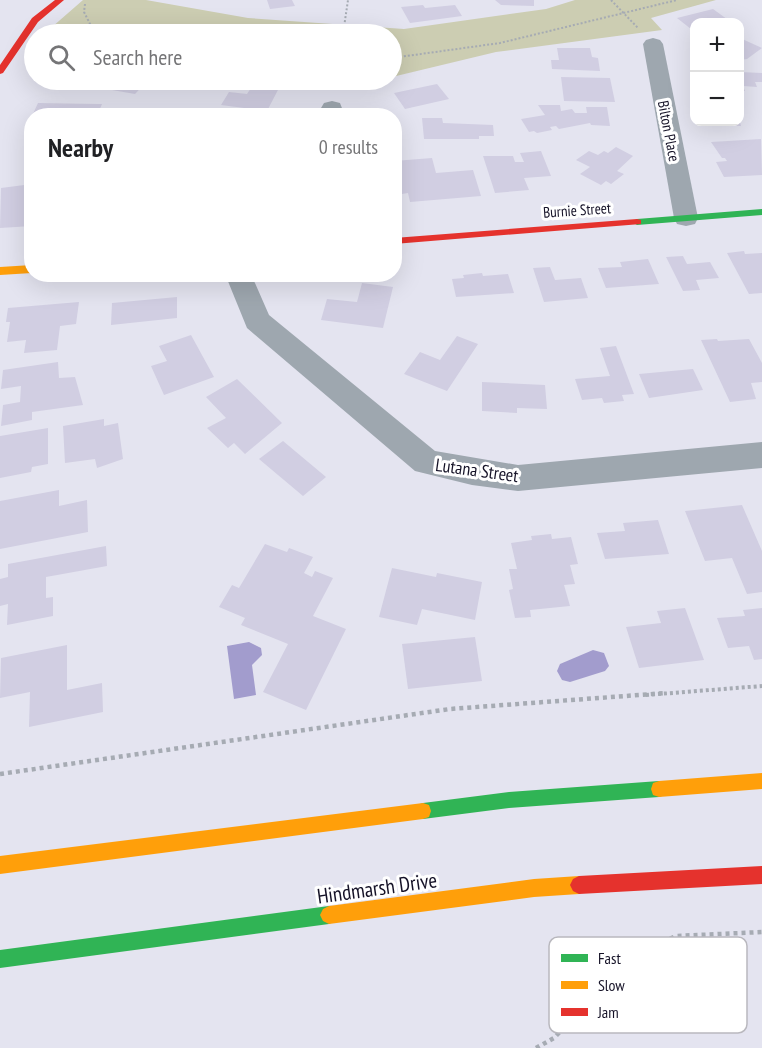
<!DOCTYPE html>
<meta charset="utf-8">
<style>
:root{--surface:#fff;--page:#f2f2f2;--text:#202124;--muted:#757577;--line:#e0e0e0}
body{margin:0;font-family:"PT Sans Narrow",sans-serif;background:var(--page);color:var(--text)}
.controls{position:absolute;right:18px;top:18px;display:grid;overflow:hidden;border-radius:12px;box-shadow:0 6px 24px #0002}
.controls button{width:54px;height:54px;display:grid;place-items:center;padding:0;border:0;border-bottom:2px solid var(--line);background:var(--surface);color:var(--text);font:30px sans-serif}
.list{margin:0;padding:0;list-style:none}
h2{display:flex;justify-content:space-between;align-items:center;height:78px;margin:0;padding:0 24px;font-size:26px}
h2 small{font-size:20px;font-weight:400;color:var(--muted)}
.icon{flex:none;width:33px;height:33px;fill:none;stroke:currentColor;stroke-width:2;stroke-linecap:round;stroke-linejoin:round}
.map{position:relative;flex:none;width:762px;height:1048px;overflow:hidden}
.search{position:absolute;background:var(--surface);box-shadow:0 6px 24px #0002;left:24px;top:24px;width:378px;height:66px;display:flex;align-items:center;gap:15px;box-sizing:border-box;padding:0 21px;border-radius:33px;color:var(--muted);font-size:22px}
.panel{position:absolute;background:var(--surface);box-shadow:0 6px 24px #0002;left:24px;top:108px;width:378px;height:174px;border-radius:24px}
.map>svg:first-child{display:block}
.green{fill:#cccdb2}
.water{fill:#a29ccd}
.building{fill:#d1cee2}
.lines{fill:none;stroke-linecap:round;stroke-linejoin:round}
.path-far2{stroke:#a6abb3;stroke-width:2;stroke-dasharray:2 2;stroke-linecap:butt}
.path-far1{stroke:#a6abb3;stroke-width:4;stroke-dasharray:3 3;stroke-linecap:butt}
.path{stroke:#a6abb3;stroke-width:4.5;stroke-dasharray:4 4;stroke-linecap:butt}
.street{fill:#9ea7af;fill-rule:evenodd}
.fast{fill:#30b455;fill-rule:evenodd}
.slow{fill:#ff9f0a;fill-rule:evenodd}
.jam{fill:#e5322d;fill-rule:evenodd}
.labels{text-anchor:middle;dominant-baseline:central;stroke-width:6;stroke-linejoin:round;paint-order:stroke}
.far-street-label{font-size:15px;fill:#151227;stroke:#fff}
.street-label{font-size:18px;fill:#151227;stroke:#fff}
.near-street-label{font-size:21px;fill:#151227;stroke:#fff}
.key{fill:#fff;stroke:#b9b8be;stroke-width:1.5}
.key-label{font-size:16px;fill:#151227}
</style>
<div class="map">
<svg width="762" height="1048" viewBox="0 0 762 1048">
<rect width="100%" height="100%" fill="#e4e4f0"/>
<!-- green -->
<g class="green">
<path d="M83,0H146L248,18L404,29L546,9L575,0H716L651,18L662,30L496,52L392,77V34H44Z"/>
<path d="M247,80H379L335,90Z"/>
</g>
<!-- water -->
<g class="water">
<path d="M249,642L261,648L262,655L252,665L256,695L234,699L227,646Z"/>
<path d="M593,650L604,653L609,666L605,671L570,682L562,680L557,671L560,664Z"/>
</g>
<!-- building -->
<g class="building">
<path d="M267,0H292L295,6L270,9Z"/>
<path d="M495,0H534V6L501,5Z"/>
<path d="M423,5L425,8L455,5L462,16L410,23L401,7Z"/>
<path d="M713,9L731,22H694V28L691,29L677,18Z"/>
<path d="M740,38L762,48L747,59L740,60Z"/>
<path d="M557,48H590L592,57L598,58L600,71L552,69L551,60H559Z"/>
<path d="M740,72L762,73V82H755L757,87L743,86L745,91H740Z"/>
<path d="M561,77L610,78L615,102L564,101Z"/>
<path d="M92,80H148L135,94L112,90L116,85Z"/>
<path d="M437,84L449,99L405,109L394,93Z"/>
<path d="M264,86L279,88L267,111L221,105L229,92L247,94L251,88L262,89Z"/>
<path d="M38,103L100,104H102L99,111L71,110L69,116H32Z"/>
<path d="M538,105H560L561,111L572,109L575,113H587L586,107H607L610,126L591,125L590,123L559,129L556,126L550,127L552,130L537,133L534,131L529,132L521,119L545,115Z"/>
<path d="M422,118H442L443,123L493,125L494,136H479V139H424Z"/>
<path d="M715,122H740L741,126L716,125Z"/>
<path d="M761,139L762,175L724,177L716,162L727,161L725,158H722L711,142Z"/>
<path d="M616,147L633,156L617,171L624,174L611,184L606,181L601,185L580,174L590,167L576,160L589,151L598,155L604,151L608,153Z"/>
<path d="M541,151L551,176L524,178L529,190L495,193L483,156H513L515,162H524L520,153Z"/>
<path d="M432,158L436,173L473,170L481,196L410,202L408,193L402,194L400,188H396L394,161Z"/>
<path d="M32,184V226L0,228L1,188Z"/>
<path d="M744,251L745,254L762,253V293L749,294L727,253Z"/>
<path d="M683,256L687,264L710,262L719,278L696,280L700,290L683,291L666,257Z"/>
<path d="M648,259L659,284L606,288L598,268L622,267L620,262Z"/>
<path d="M550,267L555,280L581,278L588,298L544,302L533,268Z"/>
<path d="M482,273L483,276L508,274L514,293L456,297L452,279L464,278L463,275Z"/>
<path d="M362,283L393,287L383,328L321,320L327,299L357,302Z"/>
<path d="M177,297V318L111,325L112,303Z"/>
<path d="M79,302L76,324L60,326L57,350L24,353L26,340L7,342L10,322H6L8,308Z"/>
<path d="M191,335L214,377L164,395L151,366L167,361L159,346Z"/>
<path d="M457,336L478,344L447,391L404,374L420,352L440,360Z"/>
<path d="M717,339L718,341L749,339L762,363V382L751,383L756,399L730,402L701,340Z"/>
<path d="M616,346L634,394L622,395L624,401L604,403L602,398L582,400L575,379L610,376L600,348Z"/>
<path d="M58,362L59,378L75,377L83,405L32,412V420L1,426L3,405L20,402L21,386L1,389L3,370Z"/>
<path d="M693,369L703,390L649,398L639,374Z"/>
<path d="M237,379L282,423L245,454L234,443L228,448L207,428L226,418L206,397Z"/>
<path d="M482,382L545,385L547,409L517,408V413L482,411Z"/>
<path d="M104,419V426L118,423L123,459L97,468L95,459L65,463L63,426Z"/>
<path d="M48,428V464L32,467L31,472L0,478V436Z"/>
<path d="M283,441L326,477L303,496L259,459Z"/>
<path d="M59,490V506L87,500L88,532L0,549V501Z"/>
<path d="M742,505L762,551V592L747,594L732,558L705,561L685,511Z"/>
<path d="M658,520L669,554L605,559L597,533L625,531L623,523Z"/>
<path d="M551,534L552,539L571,537L578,564L570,565L575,584L564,585L570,606L530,610L531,617L515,618L509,590L513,589L509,569H517L511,543L532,540L531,536Z"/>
<path d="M265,544L287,552L289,548L313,557L304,573L312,577L315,571L333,578L313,616L346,629L306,710L263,692L288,644L241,625L245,618L219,607L232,585L239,588Z"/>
<path d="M106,546L107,566L46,577V598L53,597V616L7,625L8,604L0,606V579L8,577V564Z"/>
<path d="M392,568L436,577L437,573L482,582L475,620L422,609L417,625L379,617Z"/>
<path d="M685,608L704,660L639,668L626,627L661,623L657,611Z"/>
<path d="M762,608V659L754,660L749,646L728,648L717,618L745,616L743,610Z"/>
<path d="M475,637L482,681L408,689L402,644Z"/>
<path d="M67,645V690L102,683L103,712L29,727L30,692L0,698L1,658Z"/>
</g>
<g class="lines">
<!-- path-far2 -->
<g class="path-far2">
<path d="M611,0L638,28"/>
<path d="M85,4L84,12L91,26L113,34"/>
<path d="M343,34L348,0"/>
<path d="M392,58L500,43L677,0"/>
</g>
<!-- path-far1 -->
<path class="path-far1" d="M646,695L762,686"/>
<!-- path -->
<g class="path">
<path d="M0,774L450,709L666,693"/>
<path d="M536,1048L554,1038L632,955L676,936L762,932"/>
</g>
<!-- street -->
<g class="street">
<path d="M653,38L660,40L663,44L698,218L695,224L686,226L677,224L674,218L643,44L646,40Z"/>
<path d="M332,101L340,103L345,116H323L321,108L324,103Z"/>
<path d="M225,274H251L269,315L435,451L518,465L762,442V468L518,491L472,485L415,471L247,328Z"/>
</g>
<!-- fast -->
<g class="fast">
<path d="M762,209V215L637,225L632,222L637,219Z"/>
<path d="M659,781L665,783L667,789L665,795L659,797L509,808L423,819L417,817L415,811L417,805L423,803L509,792Z"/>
<path d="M329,906L335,909L338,915L335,921L329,924L0,968V950Z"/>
</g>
<!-- slow -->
<g class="slow">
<path d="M32,265V273L0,275V267Z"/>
<path d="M762,773V789L659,797L653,795L651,789L653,783L659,781Z"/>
<path d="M423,803L429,805L431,811L429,817L423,819L0,874V856Z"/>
<path d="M579,876L585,879L588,885L585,891L579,894L534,897L329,924L323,921L320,915L323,909L329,906L534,879Z"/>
</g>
<!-- jam -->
<g class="jam">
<path d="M55,0H64L38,22L3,73L0,74V65L32,18Z"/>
<path d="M637,219L641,220V224L394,244V238Z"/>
<path d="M762,866V884L579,894L573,891L570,885L573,879L579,876Z"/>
</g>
</g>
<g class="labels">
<!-- far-street labels -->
<g class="far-street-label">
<text transform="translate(669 131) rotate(79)">Bilton Place</text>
<text transform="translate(577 210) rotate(-4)">Burnie Street</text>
</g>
<!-- street labels -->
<g class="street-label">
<text transform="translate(477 470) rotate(8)">Lutana Street</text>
</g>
<!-- near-street labels -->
<g class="near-street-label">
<text transform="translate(377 888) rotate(-8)">Hindmarsh Drive</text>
</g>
</g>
<!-- legend -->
<rect x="549" y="937" width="198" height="96" rx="9" class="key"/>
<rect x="561" y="954" width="27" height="8" fill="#30b455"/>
<rect x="561" y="981" width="27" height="8" fill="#ff9f0a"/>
<rect x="561" y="1008" width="27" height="8" fill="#e5322d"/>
<g class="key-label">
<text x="598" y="964">Fast</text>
<text x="598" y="991">Slow</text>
<text x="598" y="1018">Jam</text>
</g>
</svg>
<div class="controls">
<button>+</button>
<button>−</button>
</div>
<div class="search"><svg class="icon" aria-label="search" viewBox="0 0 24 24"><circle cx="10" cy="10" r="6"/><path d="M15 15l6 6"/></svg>Search here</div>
<section class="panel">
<h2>Nearby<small>0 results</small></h2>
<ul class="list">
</ul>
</section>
</div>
